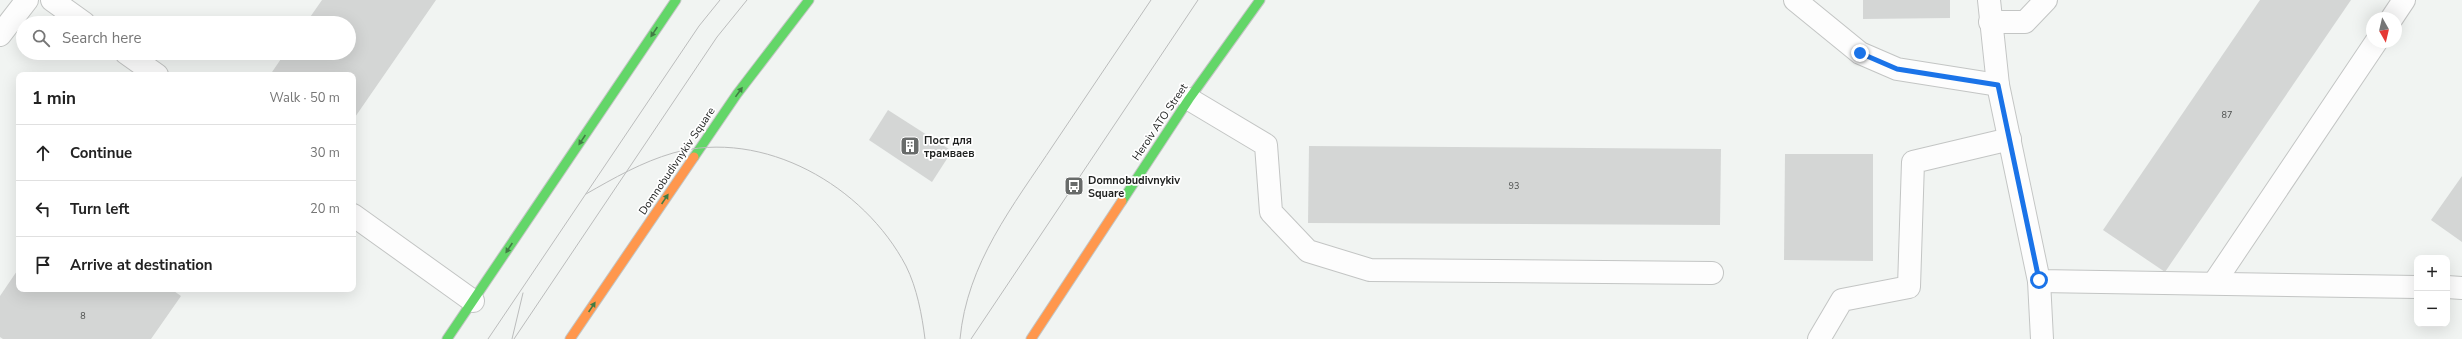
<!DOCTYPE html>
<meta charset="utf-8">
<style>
:root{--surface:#fff;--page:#f2f2f2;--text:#222;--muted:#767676;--line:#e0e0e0}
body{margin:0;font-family:"Nunito Sans",sans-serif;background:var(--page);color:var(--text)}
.controls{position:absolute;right:12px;bottom:12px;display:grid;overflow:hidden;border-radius:8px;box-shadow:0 4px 16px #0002}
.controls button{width:36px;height:36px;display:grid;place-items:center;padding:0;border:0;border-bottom:1px solid var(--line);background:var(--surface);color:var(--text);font:20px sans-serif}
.compass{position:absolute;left:2366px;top:12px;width:36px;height:36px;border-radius:50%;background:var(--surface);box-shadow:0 4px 16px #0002;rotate:172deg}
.stop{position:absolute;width:12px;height:12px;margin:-9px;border:3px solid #1a73e8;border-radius:50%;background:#fff}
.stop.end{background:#1a73e8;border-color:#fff;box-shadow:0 1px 4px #0008}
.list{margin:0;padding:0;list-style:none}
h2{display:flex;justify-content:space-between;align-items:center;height:52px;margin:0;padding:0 16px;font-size:17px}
h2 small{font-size:13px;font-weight:400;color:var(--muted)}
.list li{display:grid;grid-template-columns:26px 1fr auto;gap:12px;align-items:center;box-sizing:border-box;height:56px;padding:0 16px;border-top:1px solid var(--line)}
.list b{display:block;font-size:15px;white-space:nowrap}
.list em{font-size:13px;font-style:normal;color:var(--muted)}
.icon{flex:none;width:22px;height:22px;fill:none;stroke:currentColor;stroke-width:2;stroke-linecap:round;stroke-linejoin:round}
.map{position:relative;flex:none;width:2462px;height:339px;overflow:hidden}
.search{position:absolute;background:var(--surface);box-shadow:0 4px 16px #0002;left:16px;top:16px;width:340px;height:44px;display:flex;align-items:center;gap:10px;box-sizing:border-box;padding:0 14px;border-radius:22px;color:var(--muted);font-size:15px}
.panel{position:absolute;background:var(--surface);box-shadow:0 4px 16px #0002;left:16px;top:72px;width:340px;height:220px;border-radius:8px}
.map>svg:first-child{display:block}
.building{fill:#d4d6d5}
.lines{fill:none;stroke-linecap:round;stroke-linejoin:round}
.lane-casing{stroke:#c3c5c4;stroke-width:24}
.fast-casing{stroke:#c3c5c4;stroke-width:11}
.slow-casing{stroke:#c3c5c4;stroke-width:11}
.lane{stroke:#fdfdfd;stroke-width:22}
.fast{stroke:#63d668;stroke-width:9}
.slow{stroke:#ff974d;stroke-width:9}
.tram{stroke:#bbbcbc;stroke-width:1}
.oneway{fill:#417c44}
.route{stroke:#1a73e8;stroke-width:5}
.labels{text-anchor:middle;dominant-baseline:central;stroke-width:3.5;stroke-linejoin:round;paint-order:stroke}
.number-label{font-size:9px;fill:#4c4e4d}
.street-label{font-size:11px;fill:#1f2120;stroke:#fff}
.poi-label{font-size:11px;font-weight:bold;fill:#1f2120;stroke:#fff;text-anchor:start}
</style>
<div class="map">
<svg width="2462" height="339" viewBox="0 0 2462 339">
<rect width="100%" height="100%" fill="#f1f4f2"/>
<!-- building -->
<g class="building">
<path d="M322,0H436L353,120V75H270L285,53H349V23H306Z"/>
<path d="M1863,0H1950V18L1863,19Z"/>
<path d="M2260,0H2351L2165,272L2103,230Z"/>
<path d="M888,110L952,151L932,182L869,140Z"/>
<path d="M1309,146L1721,149L1720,225L1308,223Z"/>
<path d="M1785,154H1873V261L1784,260Z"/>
<path d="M2462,176V242L2431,220Z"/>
<path d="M19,268V289H171L181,296L151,339H3L0,337V296Z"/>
</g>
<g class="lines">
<!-- lane casing -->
<g class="lane-casing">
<g id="lane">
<path d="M52,0L84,23"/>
<path d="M1795,0L1860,53L1897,69L1998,85"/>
<path d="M1989,0L1998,85L2039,281L2417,287"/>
<path d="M2392,18L2404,0"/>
<path d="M1990,22H2025L2046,0"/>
<path d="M0,35L27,0"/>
<path d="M126,53L157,75"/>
<path d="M1189,99L1266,145L1271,212L1308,251L1370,270L1712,273"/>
<path d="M353,215L473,301"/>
<path d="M2039,281L2042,339"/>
<path d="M2214,283L2376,42"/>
<path d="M2447,287L2462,288"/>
<path d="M1819,339L1842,300L1909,287L1913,162L2010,139"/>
</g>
</g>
<!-- fast casing -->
<g class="fast-casing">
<g id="fast">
<path d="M694,157L737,94L809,0"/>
<path d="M1122,201L1189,99L1260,0"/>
<path d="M447,339L676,0"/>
</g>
</g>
<!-- slow casing -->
<g class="slow-casing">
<g id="slow">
<path d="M570,339L694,157"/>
<path d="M1031,339L1122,201"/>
</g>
</g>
<!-- lane -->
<use href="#lane" class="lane"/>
<!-- fast -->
<use href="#fast" class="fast"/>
<!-- slow -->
<use href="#slow" class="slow"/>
<!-- tram -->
<g class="tram">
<path d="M586,194C614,178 642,162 673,153C764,128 864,186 906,266C917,288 922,315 925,339"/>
<path d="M488,339L699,26L720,0"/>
<path d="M512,339L523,293"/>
<path d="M514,339L717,37L747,0"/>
<path d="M960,339C967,263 1013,206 1054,144C1086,96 1119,48 1151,0"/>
<path d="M971,339L1198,0"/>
</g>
</g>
<!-- one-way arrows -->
<defs><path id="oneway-solid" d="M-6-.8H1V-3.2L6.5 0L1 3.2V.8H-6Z"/></defs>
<g class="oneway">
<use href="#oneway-solid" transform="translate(654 32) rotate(124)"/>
<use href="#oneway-solid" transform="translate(739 92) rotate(-54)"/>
<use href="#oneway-solid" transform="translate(582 140) rotate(124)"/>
<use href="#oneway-solid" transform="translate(665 199) rotate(-56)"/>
<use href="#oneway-solid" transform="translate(509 248) rotate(124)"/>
<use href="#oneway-solid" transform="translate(592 307) rotate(-56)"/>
</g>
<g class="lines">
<!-- route -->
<path class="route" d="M1860,53L1897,69L1998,85L2039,280"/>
</g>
<!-- icons -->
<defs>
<g id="building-square" transform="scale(1)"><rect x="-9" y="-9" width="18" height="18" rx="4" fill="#686b6a" stroke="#fff"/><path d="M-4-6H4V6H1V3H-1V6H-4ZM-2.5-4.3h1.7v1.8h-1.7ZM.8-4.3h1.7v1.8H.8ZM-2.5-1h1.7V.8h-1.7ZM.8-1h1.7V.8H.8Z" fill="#fff"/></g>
<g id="bus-square" transform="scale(1)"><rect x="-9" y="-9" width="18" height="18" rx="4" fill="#686b6a" stroke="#fff"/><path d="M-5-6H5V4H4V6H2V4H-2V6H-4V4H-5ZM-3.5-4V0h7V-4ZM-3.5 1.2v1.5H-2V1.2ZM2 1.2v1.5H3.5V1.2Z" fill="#fff"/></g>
</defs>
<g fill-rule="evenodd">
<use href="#building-square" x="910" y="146"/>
<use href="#bus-square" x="1074" y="186"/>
</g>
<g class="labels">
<!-- number labels -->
<g class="number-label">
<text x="2227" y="115">87</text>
<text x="1514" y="186">93</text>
<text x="83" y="316">8</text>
</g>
<!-- street labels -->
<g class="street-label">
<text transform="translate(1160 122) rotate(-56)">Heroiv ATO Street</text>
<text transform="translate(677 161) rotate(-56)">Domnobudivnykiv Square</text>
</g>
<!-- poi labels -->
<g class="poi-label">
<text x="924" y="140">Пост для<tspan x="924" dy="13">трамваев</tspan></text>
<text x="1088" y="180">Domnobudivnykiv<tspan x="1088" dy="13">Square</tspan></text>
</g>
</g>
</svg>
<div class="controls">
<button>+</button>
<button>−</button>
</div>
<svg class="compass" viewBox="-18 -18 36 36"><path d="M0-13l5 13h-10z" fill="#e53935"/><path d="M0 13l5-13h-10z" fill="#767676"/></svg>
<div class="stop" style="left:2039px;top:280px"></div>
<div class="stop end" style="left:1860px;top:53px"></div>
<div class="search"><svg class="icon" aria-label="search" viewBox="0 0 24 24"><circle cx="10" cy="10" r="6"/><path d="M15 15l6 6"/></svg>Search here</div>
<section class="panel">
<h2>1 min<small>Walk · 50 m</small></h2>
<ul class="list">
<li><svg class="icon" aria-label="ahead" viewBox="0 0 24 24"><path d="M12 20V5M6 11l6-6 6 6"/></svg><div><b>Continue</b></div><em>30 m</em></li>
<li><svg class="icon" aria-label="left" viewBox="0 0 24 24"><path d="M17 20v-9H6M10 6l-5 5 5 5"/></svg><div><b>Turn left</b></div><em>20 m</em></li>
<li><svg class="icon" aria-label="arrive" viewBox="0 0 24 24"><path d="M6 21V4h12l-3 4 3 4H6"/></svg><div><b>Arrive at destination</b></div></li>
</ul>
</section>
</div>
